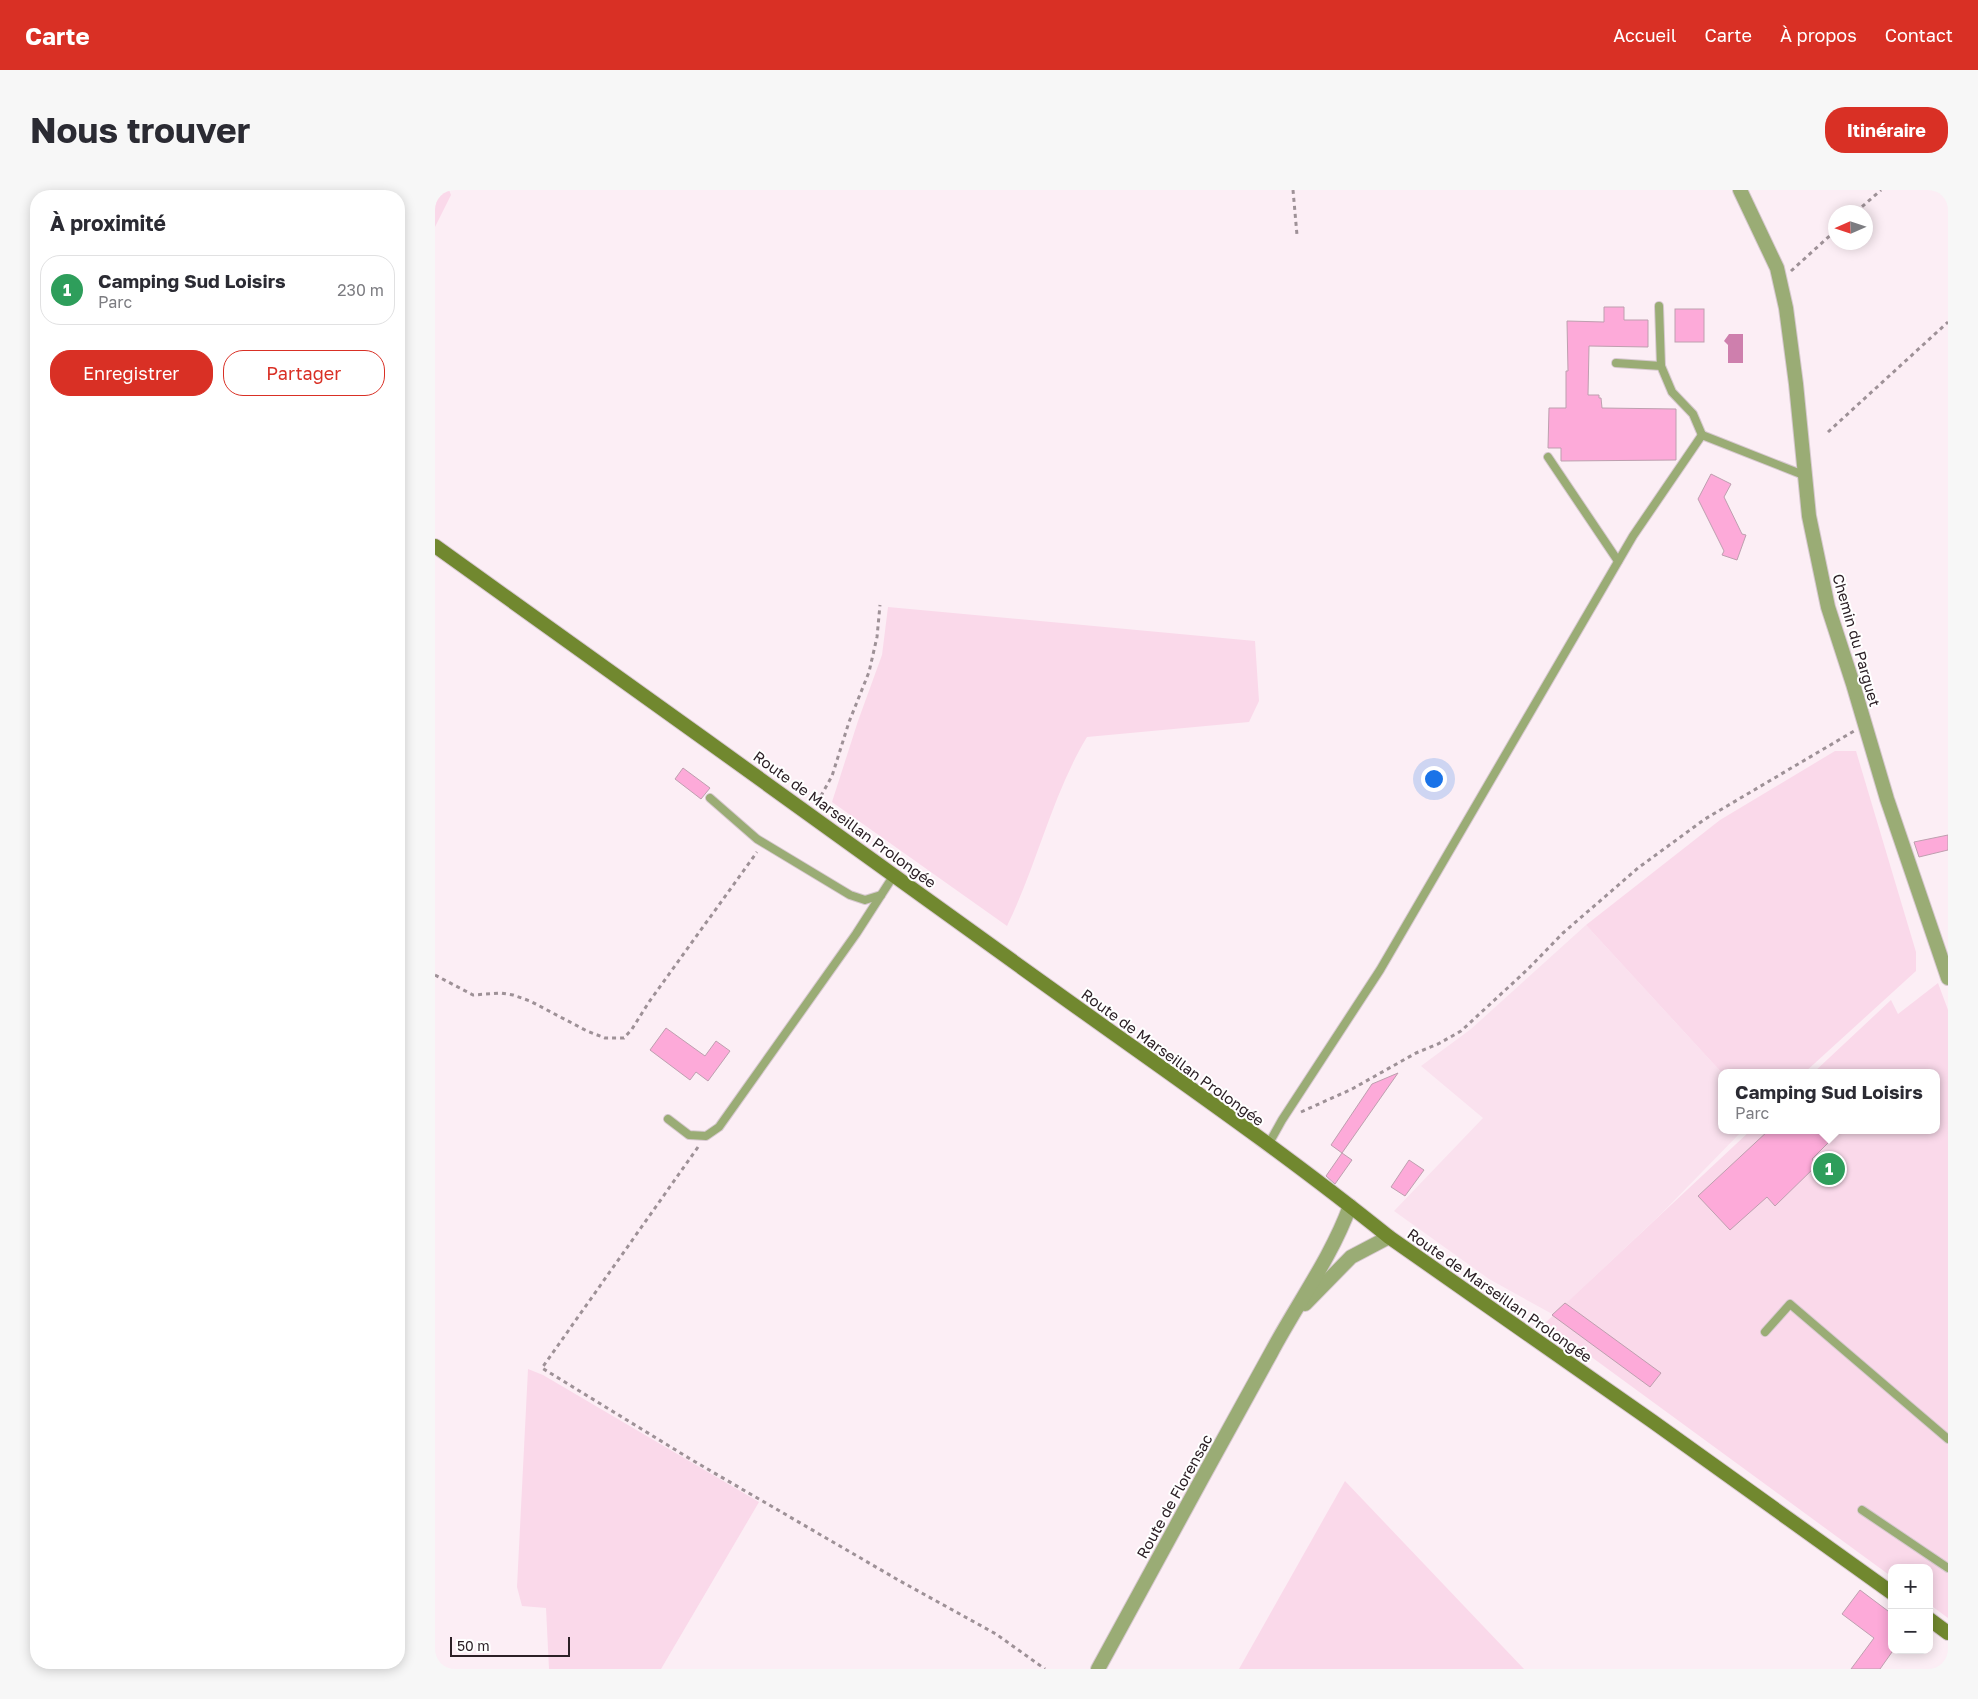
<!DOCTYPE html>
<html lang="fr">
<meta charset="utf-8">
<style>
:root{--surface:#fff;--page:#f7f7f7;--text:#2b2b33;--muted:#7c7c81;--line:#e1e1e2;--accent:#d93025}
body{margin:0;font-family:"Golos Text",sans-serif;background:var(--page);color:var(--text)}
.controls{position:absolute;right:15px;bottom:15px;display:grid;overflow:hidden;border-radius:10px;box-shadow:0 2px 12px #0003}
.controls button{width:45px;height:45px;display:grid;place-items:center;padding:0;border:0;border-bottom:1px solid var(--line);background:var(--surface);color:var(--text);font:25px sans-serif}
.compass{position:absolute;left:1393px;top:15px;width:45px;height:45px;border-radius:50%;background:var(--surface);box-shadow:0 2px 12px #0003;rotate:267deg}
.scale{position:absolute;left:15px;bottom:12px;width:120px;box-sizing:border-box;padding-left:5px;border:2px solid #2c2026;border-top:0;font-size:14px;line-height:18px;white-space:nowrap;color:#2c2026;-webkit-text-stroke:4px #fff;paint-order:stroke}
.you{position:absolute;left:998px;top:588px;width:18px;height:18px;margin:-12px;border:4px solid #fff;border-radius:50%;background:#1a73e8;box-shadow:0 0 0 8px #1a73e833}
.badge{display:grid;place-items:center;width:32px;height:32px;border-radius:50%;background:var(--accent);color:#fff;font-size:16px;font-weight:700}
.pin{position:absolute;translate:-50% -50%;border:2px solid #fff;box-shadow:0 1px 5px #0006}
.popup{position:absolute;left:1283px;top:879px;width:222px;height:65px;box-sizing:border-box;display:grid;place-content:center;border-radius:10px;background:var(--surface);filter:drop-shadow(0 1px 4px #0005);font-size:16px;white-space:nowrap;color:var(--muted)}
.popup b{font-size:19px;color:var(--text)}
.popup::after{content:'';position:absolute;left:50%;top:100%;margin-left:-10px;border:10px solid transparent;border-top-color:var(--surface)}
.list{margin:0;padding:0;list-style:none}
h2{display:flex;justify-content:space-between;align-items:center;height:65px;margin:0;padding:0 20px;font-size:21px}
h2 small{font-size:16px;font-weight:400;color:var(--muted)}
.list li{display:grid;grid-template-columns:32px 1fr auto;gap:15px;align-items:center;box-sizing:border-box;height:70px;margin:0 10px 10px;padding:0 10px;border:1px solid var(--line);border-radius:20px}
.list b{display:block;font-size:19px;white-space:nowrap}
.list p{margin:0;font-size:16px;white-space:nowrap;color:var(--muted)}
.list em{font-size:16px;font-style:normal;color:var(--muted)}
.actions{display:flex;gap:10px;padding:15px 20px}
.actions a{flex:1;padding:11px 0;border:1px solid var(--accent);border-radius:20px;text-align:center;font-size:18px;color:var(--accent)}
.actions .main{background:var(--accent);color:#fff}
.map{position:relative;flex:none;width:1513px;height:1479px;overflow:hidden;border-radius:20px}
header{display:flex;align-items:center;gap:30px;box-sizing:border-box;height:70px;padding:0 25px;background:var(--accent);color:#fff}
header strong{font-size:24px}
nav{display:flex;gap:28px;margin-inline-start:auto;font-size:18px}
.intro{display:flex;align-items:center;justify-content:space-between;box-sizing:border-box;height:120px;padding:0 30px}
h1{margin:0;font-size:35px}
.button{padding:12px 22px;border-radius:20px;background:var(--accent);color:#fff;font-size:18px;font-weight:700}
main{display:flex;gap:30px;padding:0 30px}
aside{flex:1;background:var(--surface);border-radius:20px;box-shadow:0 2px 12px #0003}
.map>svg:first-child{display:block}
.built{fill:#fae1ee}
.green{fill:#fad9ea}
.water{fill:#ce7fad}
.building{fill:#fdaad9;stroke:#be9faf}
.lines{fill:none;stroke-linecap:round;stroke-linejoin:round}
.service-casing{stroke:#d7c9d0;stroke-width:10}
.minor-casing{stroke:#d7c9d0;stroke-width:16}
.tertiary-casing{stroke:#d7c9d0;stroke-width:16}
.secondary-casing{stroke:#d7c9d0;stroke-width:16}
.path{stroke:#9e9197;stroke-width:3;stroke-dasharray:4 4;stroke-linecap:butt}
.service{stroke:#9aac75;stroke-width:8}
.minor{stroke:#9aac75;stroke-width:14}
.tertiary{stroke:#9aac75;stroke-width:14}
.secondary{stroke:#71882f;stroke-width:14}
.labels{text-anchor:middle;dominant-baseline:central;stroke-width:4;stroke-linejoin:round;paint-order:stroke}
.street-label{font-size:15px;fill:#2c2026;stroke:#fff}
</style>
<header>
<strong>Carte</strong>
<nav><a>Accueil</a><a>Carte</a><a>À propos</a><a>Contact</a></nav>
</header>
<div class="intro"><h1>Nous trouver</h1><a class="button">Itinéraire</a></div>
<main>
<aside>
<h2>À proximité<small></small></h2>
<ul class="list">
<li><span class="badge" style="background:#2e9e5b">1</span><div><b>Camping Sud Loisirs</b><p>Parc</p></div><em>230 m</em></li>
</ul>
<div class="actions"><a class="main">Enregistrer</a><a>Partager</a></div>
</aside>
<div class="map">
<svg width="1513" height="1479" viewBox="0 0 1513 1479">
<rect width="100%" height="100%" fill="#fceef5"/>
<!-- built -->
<path class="built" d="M1151,735L1287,883L1286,940H1308L1227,1023L1119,1125L1054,1089L959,1021L1048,928L986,876L1036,839Z"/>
<!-- green -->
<g class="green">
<path d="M0,0H14L16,5L0,37Z"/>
<path d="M453,417L820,451L824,511L814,532L652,547C617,605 602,675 572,736L397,612L423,531L447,465Z"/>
<path d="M1400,561H1421L1481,762V781L1369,883H1287L1151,735L1285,630Z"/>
<path d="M1503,793L1513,820V1428L1494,1414V1378H1457V1387L1110,1133L1316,940H1502V883H1378L1456,810L1463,824Z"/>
<path d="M93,1179L108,1185L324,1312L226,1479H114L111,1418L87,1416L82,1397Z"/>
<path d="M910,1291L1089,1479H804Z"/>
</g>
<!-- water -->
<path class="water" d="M1294,144H1308V173H1293V155L1289,151Z"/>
<!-- building -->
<g class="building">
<path d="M1169,117H1189V130H1213V157L1154,156L1153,205H1164V208H1166L1167,218L1241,219V270L1126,271V258H1113L1114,218H1131V181H1133L1132,131L1169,132Z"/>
<rect x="1240" y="119" width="29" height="33"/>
<path d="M1276,284L1296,294L1289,307L1307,344L1311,345L1302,370L1287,365L1289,361L1263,309Z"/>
<path d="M248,578L275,598L266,609L240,589Z"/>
<path d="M1513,645V660L1484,667L1479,652Z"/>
<path d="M231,838L270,866L281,851L295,861L273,891L261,882L255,890L215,860Z"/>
<path d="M963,883L907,963L896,955L937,894Z"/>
<path d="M1334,940H1406L1377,969L1382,975L1340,1016L1332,1007L1295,1040L1263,1006Z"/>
<path d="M907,963L917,970L900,994L891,986Z"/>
<path d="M974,970L989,980L970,1006L956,997Z"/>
<path d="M1130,1113L1226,1183L1215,1197L1117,1125Z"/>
<path d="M1425,1400L1457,1424V1462L1445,1479H1416L1439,1448L1407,1424Z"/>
</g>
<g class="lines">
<!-- service casing -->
<g class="service-casing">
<g id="service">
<path d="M1224,116L1226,176"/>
<path d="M1181,173L1226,176L1237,202L1258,224L1267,245"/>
<path d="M1113,267L1183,371"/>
<path d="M275,608L322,649L415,705L430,710L446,705"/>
<path d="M233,929L254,945L271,946L284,937L421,744L459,685"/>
<path d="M833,955L847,930L945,780L1198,346L1267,245L1371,286"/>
<path d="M1330,1142L1355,1114L1513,1249"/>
<path d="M1427,1320L1513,1378"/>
</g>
</g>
<!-- minor casing -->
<g class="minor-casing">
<path id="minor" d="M1305,0L1342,78L1351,118L1361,194L1374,326L1393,417L1418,494L1452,609L1513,788"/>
</g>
<!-- tertiary casing -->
<g class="tertiary-casing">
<g id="tertiary">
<path d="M870,1114L916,1067L954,1047"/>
<path d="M663,1479C720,1374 778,1268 836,1163C862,1114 896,1068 915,1016"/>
</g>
</g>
<!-- secondary casing -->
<g class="secondary-casing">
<g id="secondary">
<path d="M0,356C205,503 411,650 615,798C729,880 845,959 954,1047L1217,1231L1457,1403"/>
<path d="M1494,1429L1513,1443"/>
</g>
</g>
<!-- path -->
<g class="path">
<path d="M858,0L862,45"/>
<path d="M1421,22L1446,0"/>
<path d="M1356,81L1400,41"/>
<path d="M1393,242L1513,132"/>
<path d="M382,613L397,586L414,532L434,482L442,447L445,415"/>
<path d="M0,785L38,805L66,803L78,805L95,811L152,841L170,848H189L197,839L214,812L322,662"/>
<path d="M866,922L917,899L981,863L1003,854L1026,841L1092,780L1128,743L1203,678L1270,629L1419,541"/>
<path d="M263,957L107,1178L257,1270L465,1391L561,1444L610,1479"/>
</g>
<!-- service -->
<use href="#service" class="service"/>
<!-- minor -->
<use href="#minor" class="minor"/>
<!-- tertiary -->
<use href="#tertiary" class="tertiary"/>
<!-- secondary -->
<use href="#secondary" class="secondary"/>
</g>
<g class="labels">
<!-- street labels -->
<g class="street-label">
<text transform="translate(1422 450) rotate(74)">Chemin du Parguet</text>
<text transform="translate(410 629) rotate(36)">Route de Marseillan Prolongée</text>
<text transform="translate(738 867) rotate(36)">Route de Marseillan Prolongée</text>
<text transform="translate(1065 1105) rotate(35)">Route de Marseillan Prolongée</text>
<text transform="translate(739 1306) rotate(-61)">Route de Florensac</text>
</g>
</g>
</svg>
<div class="controls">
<button>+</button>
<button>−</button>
</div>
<svg class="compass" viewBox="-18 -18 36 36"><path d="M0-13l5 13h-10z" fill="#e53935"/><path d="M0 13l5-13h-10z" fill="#7c7c81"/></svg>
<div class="scale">50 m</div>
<div class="you"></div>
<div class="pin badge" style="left:1394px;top:979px;background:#2e9e5b">1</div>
<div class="popup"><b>Camping Sud Loisirs</b>Parc</div>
</div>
</main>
